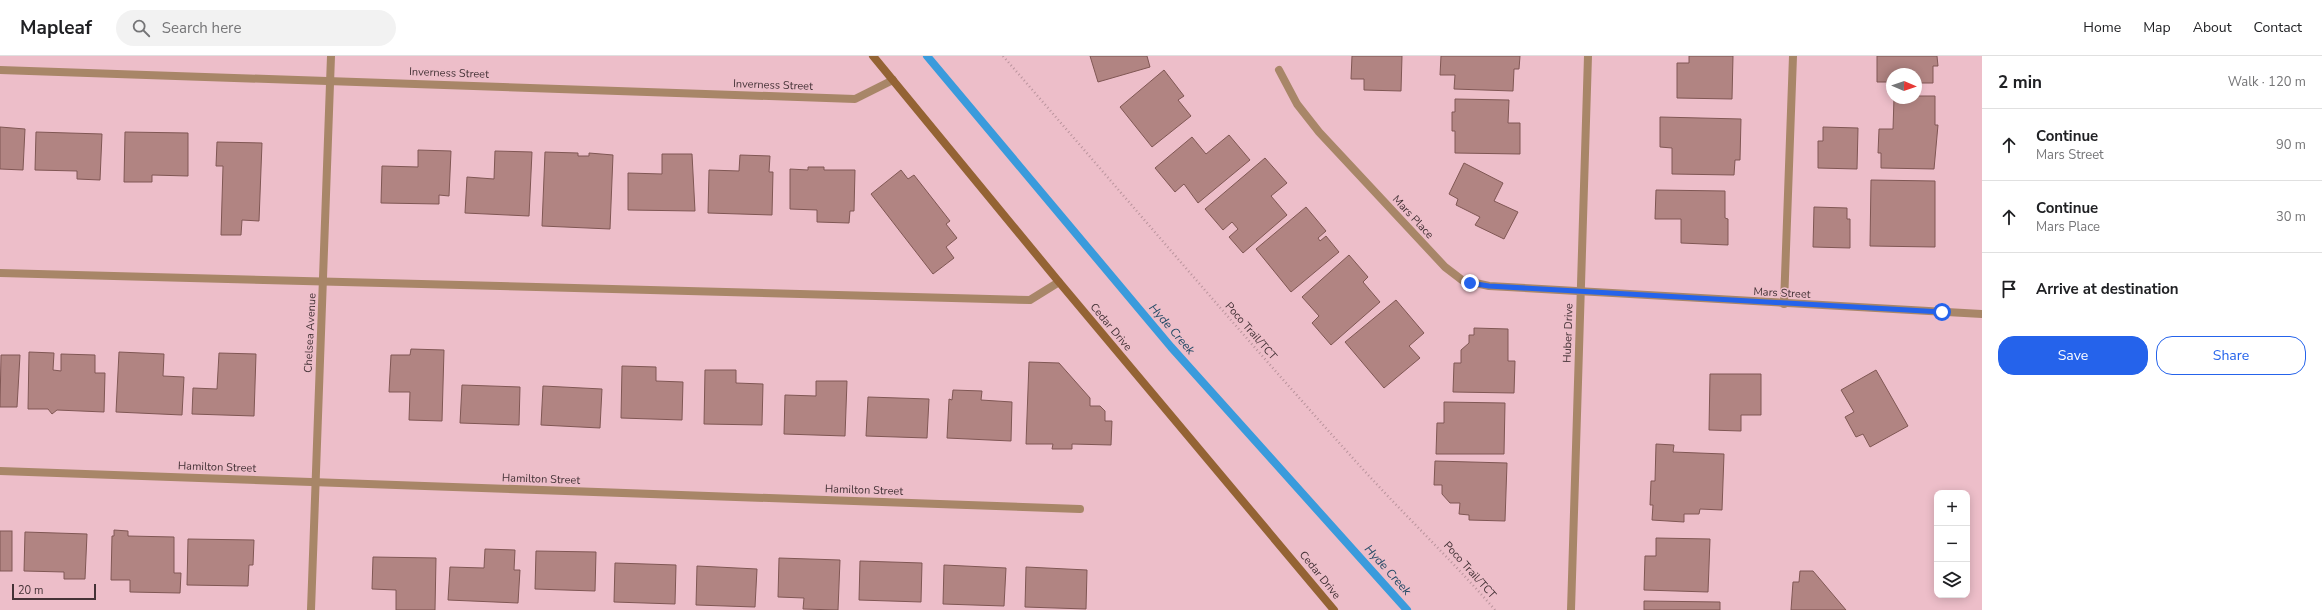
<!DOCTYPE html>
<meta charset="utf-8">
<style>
:root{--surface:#fff;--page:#f2f2f2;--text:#202124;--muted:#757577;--line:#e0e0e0;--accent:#2563eb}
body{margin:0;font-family:"Nunito Sans",sans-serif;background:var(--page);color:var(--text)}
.controls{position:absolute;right:12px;bottom:12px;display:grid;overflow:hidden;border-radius:8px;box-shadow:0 2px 10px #0003}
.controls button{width:36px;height:36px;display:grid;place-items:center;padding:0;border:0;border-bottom:1px solid var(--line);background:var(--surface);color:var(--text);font:20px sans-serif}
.compass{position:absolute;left:1886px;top:12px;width:36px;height:36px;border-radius:50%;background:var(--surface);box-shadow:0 2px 10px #0003;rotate:92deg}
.scale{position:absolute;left:12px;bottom:10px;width:84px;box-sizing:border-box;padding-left:4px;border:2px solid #443236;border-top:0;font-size:11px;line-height:14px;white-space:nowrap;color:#443236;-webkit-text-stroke:3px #edbec9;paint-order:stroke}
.stop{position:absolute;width:12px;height:12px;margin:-9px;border:3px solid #2563eb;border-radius:50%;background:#fff}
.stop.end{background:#2563eb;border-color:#fff;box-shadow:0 1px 4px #0008}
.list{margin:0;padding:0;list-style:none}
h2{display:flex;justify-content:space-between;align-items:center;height:52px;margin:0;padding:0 16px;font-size:17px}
h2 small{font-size:13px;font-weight:400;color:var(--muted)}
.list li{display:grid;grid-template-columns:26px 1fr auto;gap:12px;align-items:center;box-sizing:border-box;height:72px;padding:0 16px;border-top:1px solid var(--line)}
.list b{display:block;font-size:15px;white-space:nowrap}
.list p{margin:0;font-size:13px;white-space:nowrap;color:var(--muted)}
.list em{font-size:13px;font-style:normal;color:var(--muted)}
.actions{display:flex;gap:8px;padding:12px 16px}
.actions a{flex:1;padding:9px 0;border:1px solid var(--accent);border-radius:16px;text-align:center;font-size:14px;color:var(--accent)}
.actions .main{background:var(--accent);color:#fff}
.icon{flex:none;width:22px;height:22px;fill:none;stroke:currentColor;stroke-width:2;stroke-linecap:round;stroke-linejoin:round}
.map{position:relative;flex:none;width:1982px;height:554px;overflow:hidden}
header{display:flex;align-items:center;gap:24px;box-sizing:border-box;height:56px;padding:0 20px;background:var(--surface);border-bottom:1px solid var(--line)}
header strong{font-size:19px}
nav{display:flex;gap:22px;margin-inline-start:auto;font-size:14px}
.search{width:280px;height:36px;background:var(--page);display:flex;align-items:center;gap:10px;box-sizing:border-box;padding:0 14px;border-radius:22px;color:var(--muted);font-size:15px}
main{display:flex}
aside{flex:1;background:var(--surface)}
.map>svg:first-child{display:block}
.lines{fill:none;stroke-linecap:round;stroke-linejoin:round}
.stream{stroke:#3a9bdc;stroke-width:8}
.building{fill:#b18482;stroke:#805754}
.path{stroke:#b9939c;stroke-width:2.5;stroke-dasharray:1 3;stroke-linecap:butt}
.lane{stroke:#a88668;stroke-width:8}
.street{stroke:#a88668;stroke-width:8}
.secondary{stroke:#946334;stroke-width:8}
.route{stroke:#2563eb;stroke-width:5}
.labels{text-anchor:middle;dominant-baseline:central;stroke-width:3;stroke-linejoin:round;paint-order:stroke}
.street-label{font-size:11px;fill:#443236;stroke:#edbec9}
.water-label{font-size:12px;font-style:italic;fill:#244a66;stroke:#edbec9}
</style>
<header>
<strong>Mapleaf</strong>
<div class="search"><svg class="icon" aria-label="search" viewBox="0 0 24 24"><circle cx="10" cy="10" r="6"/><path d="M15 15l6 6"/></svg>Search here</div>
<nav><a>Home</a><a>Map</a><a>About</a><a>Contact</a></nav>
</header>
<main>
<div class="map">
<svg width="1982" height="554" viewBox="0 0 1982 554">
<rect width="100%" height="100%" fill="#edbec9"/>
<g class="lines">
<!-- stream -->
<path class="stream" d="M927,0L1171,291L1407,554"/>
</g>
<!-- building -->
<g class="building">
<path d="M1090,0H1147L1150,11L1098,26Z"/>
<path d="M1352,0H1402L1401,35L1364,34V23H1351Z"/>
<path d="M1441,0H1520L1519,13H1514L1513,35L1454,33L1455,19H1440Z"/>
<path d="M1689,0H1733L1732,43L1677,42V7H1689Z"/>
<path d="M1877,0H1937L1938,10H1933V27H1916V30V18H1892V26H1877Z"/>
<path d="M1164,14L1184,40L1178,44L1191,60L1152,91L1120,51Z"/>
<path d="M1916,40H1935V69H1938L1934,113L1881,112V97H1878L1879,73H1893L1894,42H1916Z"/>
<path d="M1455,43L1509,44L1508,67H1520V98L1455,97V75H1452V56H1455Z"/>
<path d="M1660,61L1741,63L1740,104H1735L1734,119L1672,118V92L1660,91Z"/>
<path d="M0,71L25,73L23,114L0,113Z"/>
<path d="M1823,71L1858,72L1857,113L1818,112V85H1823Z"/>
<path d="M36,76L102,78L100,124L77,123V115L35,114Z"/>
<path d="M125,76L188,77V120L152,119V126H124Z"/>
<path d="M1229,79L1250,104L1198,147L1184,128L1175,136L1155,112L1192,81L1206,98Z"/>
<path d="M217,86L262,87L259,165L242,164L241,179H221L223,110H216Z"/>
<path d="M418,94L451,95L449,140L439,139V148L381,147L382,110L418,111Z"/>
<path d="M495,95L532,96L529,160L465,157L467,121L494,123Z"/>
<path d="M545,96L578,97V100H589V97L613,99L610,173L542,170Z"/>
<path d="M662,98H692L695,155L628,154V117L662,118Z"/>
<path d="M740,99L770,100L769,116H773L772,159L708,157L709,114L739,115Z"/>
<path d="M1265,102L1287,127L1271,140L1287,159L1243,197L1229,181L1238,173L1232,166L1223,174L1205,153Z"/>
<path d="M1464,107L1503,127L1494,145L1518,156L1504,183L1475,169L1480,161L1456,149L1458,143L1449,138Z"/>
<path d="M808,111H824V114H855L854,155H850L849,167L817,166V154L790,153V113L808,114Z"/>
<path d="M901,114L908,123L914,119L950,165L946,168L957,182L946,191L954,202L933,218L871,138Z"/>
<path d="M1871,124L1935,125V191L1870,190Z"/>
<path d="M1656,134L1725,135V162L1728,163V189L1681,187V163H1655Z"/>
<path d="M1306,151L1326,175L1318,182L1320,185L1326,180L1339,196L1291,236L1256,193Z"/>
<path d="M1814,151L1847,152V163H1850V192L1813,191Z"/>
<path d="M1349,199L1368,221L1363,226L1380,246L1331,289L1312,267L1319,260L1302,241Z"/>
<path d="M1396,244L1424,277L1409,290L1420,302L1384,332L1345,286Z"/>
<path d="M1474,272L1508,273V305H1515L1514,337L1453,336L1454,307H1461V294L1469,287V279H1474Z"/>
<path d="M411,293L444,294L442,365L409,364L410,336H389L391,299H410Z"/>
<path d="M29,296L54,297L53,314L61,315V298L95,299V317H105L104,356L57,354L52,358L48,353H28Z"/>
<path d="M119,296L164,298L163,320L184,321L182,359L116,356Z"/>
<path d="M219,297L256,298L254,360L192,358L193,332L217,333Z"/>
<path d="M1,299H20L17,351H0Z"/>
<path d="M1029,306L1059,307L1090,342V350H1100L1105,355V365H1112L1111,389L1072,388V393H1052L1053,388H1026Z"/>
<path d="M622,310L656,311V325L683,326L682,364L621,362Z"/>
<path d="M705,314H736V327L763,328L762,369L704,368Z"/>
<path d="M1876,314L1908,370L1870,391L1863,378L1856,381L1845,361L1854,356L1841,334Z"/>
<path d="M1710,318H1761V359H1741V375L1709,374Z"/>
<path d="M816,325H847L845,380L784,378L785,339L816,340Z"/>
<path d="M462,329L520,331L519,369L460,367Z"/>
<path d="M543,330L602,333L600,372L541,369Z"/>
<path d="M953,334L982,335L981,344L1012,346L1011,385L947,382L949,343L952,344Z"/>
<path d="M868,341L929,343L927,382L866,380Z"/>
<path d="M1444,346L1505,347L1504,398H1436L1437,367H1444Z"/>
<path d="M1656,388L1674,389L1673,396L1724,398L1722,454L1700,453L1699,458H1684V466L1652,464L1653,449H1650L1651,425H1655Z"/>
<path d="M1435,405L1507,407L1505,465L1469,464V459L1459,458L1460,447H1450L1442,438V429H1434Z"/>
<path d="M114,474L128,475V480L174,481V517H181L180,537L130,536V524H111L112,480H114Z"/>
<rect x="0" y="475" width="12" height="40"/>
<path d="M25,476L87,478L85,523H64V516L24,515Z"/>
<path d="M1656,482L1710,483L1708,536L1644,534L1645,500H1656Z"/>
<path d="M188,483L254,484L253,509H249L248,530L187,529Z"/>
<path d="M485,493L515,494L514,514H520L518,547L448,544L450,511L484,512Z"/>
<path d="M536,495L596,496L595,535L535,533Z"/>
<path d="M373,501L436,502L435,554H396V534L372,533Z"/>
<path d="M779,502L840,504L838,554L803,553L804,542L778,541Z"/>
<path d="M860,505L922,507L921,546L859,544Z"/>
<path d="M615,507L676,509L675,548L614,546Z"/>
<path d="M944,509L1006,512L1004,550L943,548Z"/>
<path d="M697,510L757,513L755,551L696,549Z"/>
<path d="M1026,511L1087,514L1086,553L1025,551Z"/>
<path d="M1800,515H1813L1846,554H1791L1793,526H1799Z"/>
<path d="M1644,545L1720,546V554H1644Z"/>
</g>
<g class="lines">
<!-- path -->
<path class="path" d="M1003,0C1122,137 1239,276 1360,410C1404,459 1452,504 1495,554"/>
<!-- lane -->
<g class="lane">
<path d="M0,217L1030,244L1059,226"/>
<path d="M1784,248L1793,0"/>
</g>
<!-- street -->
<g class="street">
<path d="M0,14L855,43L893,24"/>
<path d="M1279,14L1297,48L1319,76L1445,211L1462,224L1489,230L1982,258"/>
<path d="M0,415L1080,453"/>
<path d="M311,554L331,0"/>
<path d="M1571,554L1588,0"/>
</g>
<!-- secondary -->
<path class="secondary" d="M873,0L1059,226L1334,554"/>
</g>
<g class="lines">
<!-- route -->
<path class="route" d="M1470,227L1489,230L1942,256"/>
</g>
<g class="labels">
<!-- street labels -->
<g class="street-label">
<text transform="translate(449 17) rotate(2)">Inverness Street</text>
<text transform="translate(773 29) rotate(2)">Inverness Street</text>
<text transform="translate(1413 161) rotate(47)">Mars Place</text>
<text transform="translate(1782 237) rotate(3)">Mars Street</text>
<text transform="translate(1111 271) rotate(50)">Cedar Drive</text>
<text transform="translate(1251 275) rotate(49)">Poco Trail/TCT</text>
<text transform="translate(310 277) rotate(-87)">Chelsea Avenue</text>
<text transform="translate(1568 277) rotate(-88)">Huber Drive</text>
<text transform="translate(217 411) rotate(2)">Hamilton Street</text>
<text transform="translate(541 423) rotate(2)">Hamilton Street</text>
<text transform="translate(864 434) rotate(2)">Hamilton Street</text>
<text transform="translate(1470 514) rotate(48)">Poco Trail/TCT</text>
<text transform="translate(1320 519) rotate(51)">Cedar Drive</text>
</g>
<!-- water labels -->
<g class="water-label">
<text transform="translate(1172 273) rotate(49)">Hyde Creek</text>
<text transform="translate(1388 514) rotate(48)">Hyde Creek</text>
</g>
</g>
</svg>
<div class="controls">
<button>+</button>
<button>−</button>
<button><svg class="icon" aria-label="layers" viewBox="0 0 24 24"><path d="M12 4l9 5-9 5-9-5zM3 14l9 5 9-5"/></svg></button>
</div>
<svg class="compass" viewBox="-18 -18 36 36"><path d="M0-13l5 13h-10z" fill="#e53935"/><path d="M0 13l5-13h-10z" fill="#757577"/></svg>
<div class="scale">20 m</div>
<div class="stop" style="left:1942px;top:256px"></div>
<div class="stop end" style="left:1470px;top:227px"></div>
</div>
<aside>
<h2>2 min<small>Walk · 120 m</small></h2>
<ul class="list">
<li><svg class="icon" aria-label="ahead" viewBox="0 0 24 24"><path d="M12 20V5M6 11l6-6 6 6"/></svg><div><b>Continue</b><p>Mars Street</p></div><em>90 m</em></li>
<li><svg class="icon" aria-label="ahead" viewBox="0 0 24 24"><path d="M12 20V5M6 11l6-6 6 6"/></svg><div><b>Continue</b><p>Mars Place</p></div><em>30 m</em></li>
<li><svg class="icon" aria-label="arrive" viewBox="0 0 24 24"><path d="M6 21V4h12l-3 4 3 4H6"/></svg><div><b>Arrive at destination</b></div></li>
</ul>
<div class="actions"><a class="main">Save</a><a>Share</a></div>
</aside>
</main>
